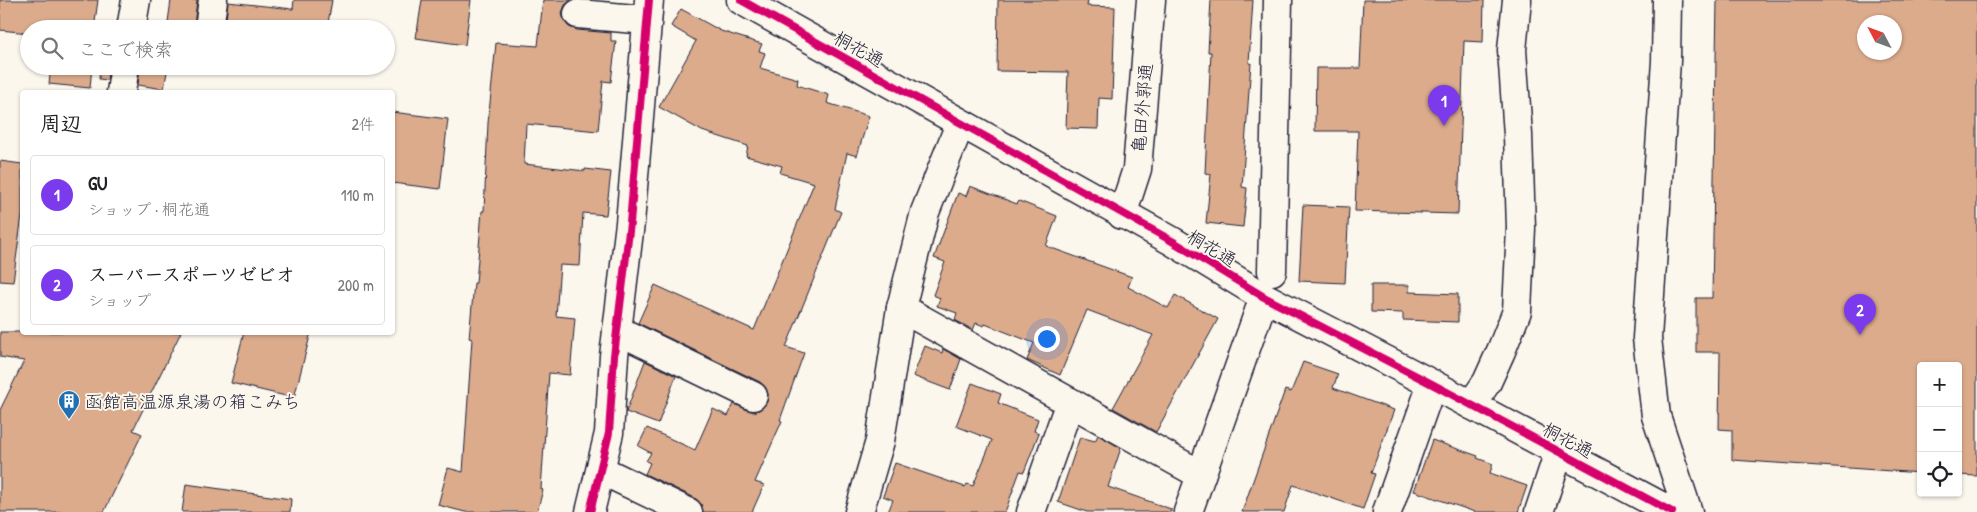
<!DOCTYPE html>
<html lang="ja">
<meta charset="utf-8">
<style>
:root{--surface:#fff;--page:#f2f2f2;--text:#202124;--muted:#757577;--line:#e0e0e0;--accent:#7c3aed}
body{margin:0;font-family:"Patrick Hand","Klee One",sans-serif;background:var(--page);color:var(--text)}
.controls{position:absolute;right:15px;bottom:15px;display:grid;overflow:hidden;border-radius:5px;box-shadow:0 1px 4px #0004}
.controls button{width:45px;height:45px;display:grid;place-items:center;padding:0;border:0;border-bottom:1px solid var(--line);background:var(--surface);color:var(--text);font:25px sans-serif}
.compass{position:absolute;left:1857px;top:15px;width:45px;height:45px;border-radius:50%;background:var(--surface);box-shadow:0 1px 4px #0004;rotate:311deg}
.you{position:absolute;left:1046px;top:338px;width:18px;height:18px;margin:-12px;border:4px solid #fff;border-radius:50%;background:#1a73e8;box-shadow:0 0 0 8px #1a73e833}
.badge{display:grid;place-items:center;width:32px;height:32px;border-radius:50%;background:var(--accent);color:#fff;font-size:16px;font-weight:700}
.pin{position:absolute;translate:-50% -41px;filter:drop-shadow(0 1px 2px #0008)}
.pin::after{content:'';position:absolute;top:26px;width:18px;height:15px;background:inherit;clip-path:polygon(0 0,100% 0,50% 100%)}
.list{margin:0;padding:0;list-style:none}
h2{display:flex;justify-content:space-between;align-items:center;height:65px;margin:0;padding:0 20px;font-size:21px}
h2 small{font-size:16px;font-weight:400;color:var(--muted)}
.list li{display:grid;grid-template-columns:32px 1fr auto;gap:15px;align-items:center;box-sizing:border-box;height:80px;margin:0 10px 10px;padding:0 10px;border:1px solid var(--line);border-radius:5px}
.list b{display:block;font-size:19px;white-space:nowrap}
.list p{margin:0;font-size:16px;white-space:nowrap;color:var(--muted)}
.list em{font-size:16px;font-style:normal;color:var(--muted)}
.icon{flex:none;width:28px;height:28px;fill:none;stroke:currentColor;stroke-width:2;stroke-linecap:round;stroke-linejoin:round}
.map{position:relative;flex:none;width:1977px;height:512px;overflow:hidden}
.search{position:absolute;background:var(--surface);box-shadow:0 1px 4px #0004;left:20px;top:20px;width:375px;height:55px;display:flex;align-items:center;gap:12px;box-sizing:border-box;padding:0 18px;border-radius:28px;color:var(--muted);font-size:19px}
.panel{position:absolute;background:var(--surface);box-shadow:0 1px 4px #0004;left:20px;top:90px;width:375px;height:245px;border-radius:5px}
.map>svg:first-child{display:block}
.building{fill:#dbab8c;stroke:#22223b;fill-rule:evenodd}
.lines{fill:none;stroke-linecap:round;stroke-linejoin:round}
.minor-casing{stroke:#22223b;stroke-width:31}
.minor{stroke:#fbf7ec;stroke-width:28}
.cycleway-casing{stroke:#fbf7ec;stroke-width:11}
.cycleway{stroke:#d6006c;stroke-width:8}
.labels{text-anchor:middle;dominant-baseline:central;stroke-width:4;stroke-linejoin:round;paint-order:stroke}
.street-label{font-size:18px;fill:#22223b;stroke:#fbf7ec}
.poi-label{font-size:18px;fill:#22223b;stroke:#fbf7ec;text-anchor:start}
</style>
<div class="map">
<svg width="1977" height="512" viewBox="0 0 1977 512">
<rect width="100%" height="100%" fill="#fbf7ec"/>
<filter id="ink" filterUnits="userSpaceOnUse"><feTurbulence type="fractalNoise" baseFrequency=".02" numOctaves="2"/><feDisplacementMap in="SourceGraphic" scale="10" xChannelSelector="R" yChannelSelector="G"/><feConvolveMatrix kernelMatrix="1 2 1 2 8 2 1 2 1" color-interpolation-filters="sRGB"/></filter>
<g filter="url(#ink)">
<!-- building -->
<g class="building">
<path d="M0,0H98L94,29H29V33L0,30Z"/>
<path d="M171,0H197L194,26L168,22Z"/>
<path d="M294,0H332L327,29H225L228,2L293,9Z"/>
<path d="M422,0H471L465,45L416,38Z"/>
<path d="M543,0H571L565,5L562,13L564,21L569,27L577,30L611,33V41H616L611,82L603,81L598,131L526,124L524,164L585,171V169L611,172L606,215L583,213L580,266L560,265L556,316L575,318L570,375L549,373L541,489L543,490L537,512H465L438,505L448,468L463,472L472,339L469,338L474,283H476L482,211H484L488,123L496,43L538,46Z"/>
<path d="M998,0H1088L1087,6L1115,7L1112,99L1099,98L1098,129L1066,128L1068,72L997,71Z"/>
<path d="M1211,0H1253L1249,63H1251L1242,187L1247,188L1243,227L1206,223L1211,174L1205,173L1211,52H1208Z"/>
<path d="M1363,0H1484L1483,42L1464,41L1458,214L1355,211L1358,131H1315L1316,68H1360Z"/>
<path d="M1717,0H1977V476L1958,475V366H1921V473L1732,460V430L1719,429L1720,352H1696V298H1712ZM1864,22H1894V52H1864Z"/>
<path d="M681,9L721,31L762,44L759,51L765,53L760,68L798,79L797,85L829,95L827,103L869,116L857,156L847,153L835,209L841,212L786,347L804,353L780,420L782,421L755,482L764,485L752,512H703L701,504L695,498L645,474L650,463L646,461L651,453L638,446L647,428L695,450L713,409L728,416L734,404L754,412L761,409L767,402L768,394L766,388L760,382L638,323L655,285L754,330L814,183L780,173L782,166L746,156L748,146L702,131L659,107L696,41L671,26Z"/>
<path d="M51,66H92L90,88L49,84Z"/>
<path d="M100,66H109L107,80L99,79Z"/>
<path d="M140,66H168L164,89L138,85Z"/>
<path d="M392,112L448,119L440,189L392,183Z"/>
<path d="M0,161L22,164V215L13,282L0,281Z"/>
<path d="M970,186L1017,204L1019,201L1057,216L1046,246L1132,277L1128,287L1168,308L1175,295L1218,319L1156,432L1113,408L1153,335L1087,310L1060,375L1027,360L1034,343L985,324L984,326L976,323L973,330L955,320L957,313L937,306L940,298L933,295L945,262L934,258L958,193L966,196Z"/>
<path d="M1303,205L1349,207L1345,283L1299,281Z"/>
<path d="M1371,285H1409V292L1458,294V322L1403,320V313L1371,312Z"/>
<path d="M0,332H181L133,430L142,434L104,512H0V410L24,361L0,357Z"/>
<path d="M244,332H311L294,398L231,383Z"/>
<path d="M925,346L942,353L943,349L961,359L950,390L913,376Z"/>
<path d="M645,361L676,376L658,424L626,412Z"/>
<path d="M1303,362L1338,374L1333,388L1394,410L1371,473L1375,474L1363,509L1293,485L1284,512H1242L1285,390L1291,392Z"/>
<path d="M972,383L1001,394L998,403L1038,419L1034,431L1039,433L1024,472L1020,471L1005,512H888L893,500L883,496L895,463L965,487L967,484L973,486L992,440L956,426Z"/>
<path d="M1098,435L1121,448L1108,487L1171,509V512H1087L1058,502L1080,437L1095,441Z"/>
<path d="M1432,440L1478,456L1477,458L1493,464L1490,473L1527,486L1518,512H1475L1414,491Z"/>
<path d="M186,484L291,499L290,512H182Z"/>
</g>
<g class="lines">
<!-- minor casing -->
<g class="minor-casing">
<g id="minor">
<path d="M741,0L1172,241L1264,297L1432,384L1672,512"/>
<path d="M1667,0L1666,61L1647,338L1656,416L1688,512"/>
<path d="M578,14L647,20"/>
<path d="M209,28L213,0"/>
<path d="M131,29L136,0"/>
<path d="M121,92L125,66"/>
<path d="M1122,215L1137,169L1151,0"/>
<path d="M1272,271L1278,0"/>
<path d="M901,308L1201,475"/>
<path d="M617,330L753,396"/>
<path d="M1471,405L1487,382L1501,351L1517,311L1521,228L1518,135L1512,50L1517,0"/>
<path d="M601,470L688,512"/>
<path d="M590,512L609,433L614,356L630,223L649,0"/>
<path d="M859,512L880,441L901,308L925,212L960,124"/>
<path d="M1031,512L1070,402"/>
<path d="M1188,512L1264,297"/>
<path d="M1387,512L1432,384"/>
<path d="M1539,512L1559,452"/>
</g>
</g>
<!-- minor -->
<use href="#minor" class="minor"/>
<!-- cycleway casing -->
<g class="cycleway-casing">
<g id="cycleway">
<path d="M741,0L1172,241L1264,297L1432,384L1672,512"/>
<path d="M590,512L609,433L614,356L630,223L649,0"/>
</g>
</g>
<!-- cycleway -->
<use href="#cycleway" class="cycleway"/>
</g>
</g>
<!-- icons -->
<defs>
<g id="building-pin" transform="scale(1.125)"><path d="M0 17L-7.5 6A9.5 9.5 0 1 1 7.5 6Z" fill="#1f6fb2" stroke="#fbf7ec"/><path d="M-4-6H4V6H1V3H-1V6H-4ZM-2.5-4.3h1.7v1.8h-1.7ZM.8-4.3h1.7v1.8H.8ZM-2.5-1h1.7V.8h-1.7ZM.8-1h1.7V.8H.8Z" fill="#fff"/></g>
</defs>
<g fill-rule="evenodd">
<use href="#building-pin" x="69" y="401"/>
</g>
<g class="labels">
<!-- street labels -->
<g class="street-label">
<text transform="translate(859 49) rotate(29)">桐花通</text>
<text transform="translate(1142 108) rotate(-85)">亀田外郭通</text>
<text transform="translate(1212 248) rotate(31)">桐花通</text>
<text transform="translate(1568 440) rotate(28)">桐花通</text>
</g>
<!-- poi labels -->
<g class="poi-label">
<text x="85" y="401">函館高温源泉湯の箱こみち</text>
</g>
</g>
</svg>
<div class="controls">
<button>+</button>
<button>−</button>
<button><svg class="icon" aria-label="locate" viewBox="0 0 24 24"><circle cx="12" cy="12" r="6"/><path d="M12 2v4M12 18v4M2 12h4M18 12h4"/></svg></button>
</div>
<svg class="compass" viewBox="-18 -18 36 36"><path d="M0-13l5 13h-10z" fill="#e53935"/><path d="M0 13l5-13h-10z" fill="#757577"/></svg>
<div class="you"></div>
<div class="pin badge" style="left:1444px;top:126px">1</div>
<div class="pin badge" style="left:1860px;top:335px">2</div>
<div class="search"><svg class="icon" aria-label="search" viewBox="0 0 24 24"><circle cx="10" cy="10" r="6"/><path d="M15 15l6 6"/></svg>ここで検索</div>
<section class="panel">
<h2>周辺<small>2件</small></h2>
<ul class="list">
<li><span class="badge">1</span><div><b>GU</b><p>ショップ · 桐花通</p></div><em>110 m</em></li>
<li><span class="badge">2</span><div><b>スーパースポーツゼビオ</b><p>ショップ</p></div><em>200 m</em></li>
</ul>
</section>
</div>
